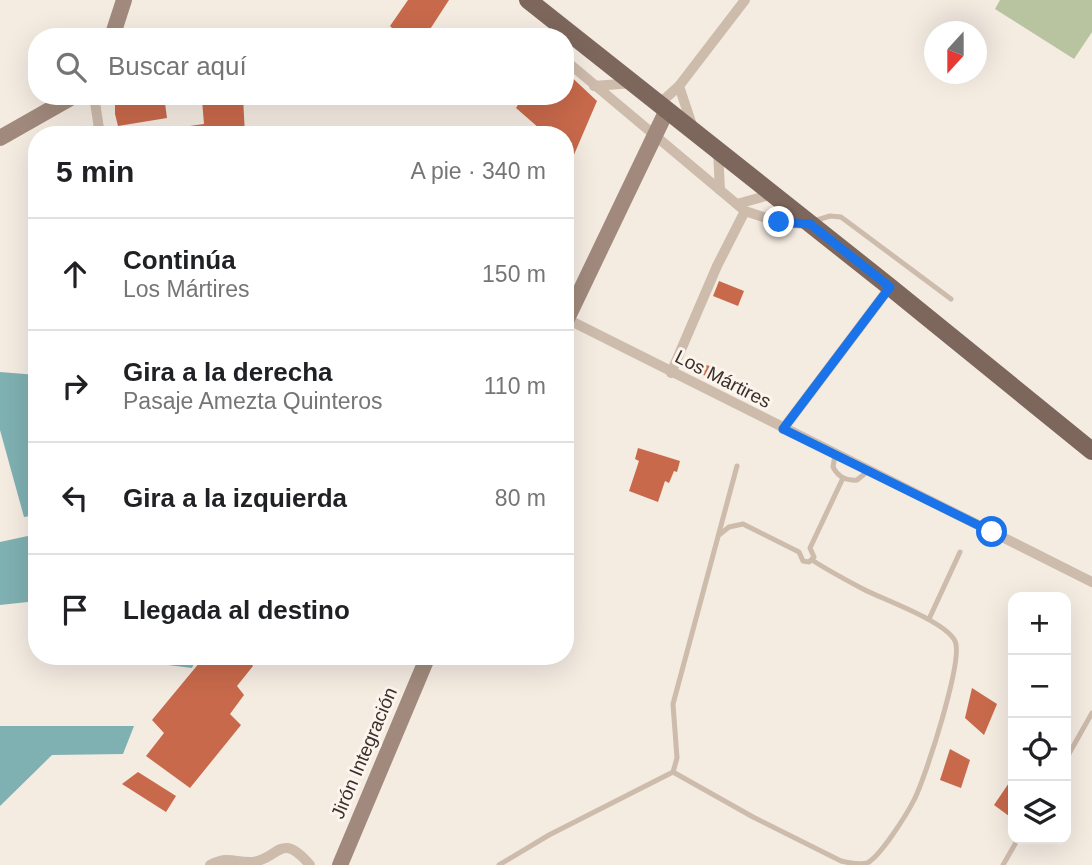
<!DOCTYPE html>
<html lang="es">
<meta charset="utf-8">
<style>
:root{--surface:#fff;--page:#f6f6f6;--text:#202124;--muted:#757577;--line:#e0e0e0}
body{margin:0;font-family:Arial,sans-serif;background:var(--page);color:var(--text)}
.controls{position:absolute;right:21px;bottom:21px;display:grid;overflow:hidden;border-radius:14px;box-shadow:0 7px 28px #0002}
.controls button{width:63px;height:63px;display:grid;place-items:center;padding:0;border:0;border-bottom:2px solid var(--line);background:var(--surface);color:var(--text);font:35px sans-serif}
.compass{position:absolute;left:924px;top:21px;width:63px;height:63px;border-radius:50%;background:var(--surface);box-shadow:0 7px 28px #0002;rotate:201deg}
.stop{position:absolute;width:21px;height:21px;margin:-16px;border:5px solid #1a73e8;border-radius:50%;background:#fff}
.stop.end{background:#1a73e8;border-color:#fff;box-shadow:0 2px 7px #0008}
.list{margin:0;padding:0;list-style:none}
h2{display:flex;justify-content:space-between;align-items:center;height:91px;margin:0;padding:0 28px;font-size:30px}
h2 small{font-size:23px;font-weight:400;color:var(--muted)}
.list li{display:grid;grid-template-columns:46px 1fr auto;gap:21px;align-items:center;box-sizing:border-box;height:112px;padding:0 28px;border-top:2px solid var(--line)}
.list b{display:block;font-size:26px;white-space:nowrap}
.list p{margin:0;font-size:23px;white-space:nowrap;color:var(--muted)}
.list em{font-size:23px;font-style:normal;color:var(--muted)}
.icon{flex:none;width:38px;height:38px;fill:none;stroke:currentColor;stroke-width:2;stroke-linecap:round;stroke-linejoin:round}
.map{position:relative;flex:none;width:1092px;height:865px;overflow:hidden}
.search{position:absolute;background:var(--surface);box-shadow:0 7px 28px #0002;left:28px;top:28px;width:546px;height:77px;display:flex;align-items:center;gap:18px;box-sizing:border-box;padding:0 24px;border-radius:28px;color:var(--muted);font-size:26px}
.panel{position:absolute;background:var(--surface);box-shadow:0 7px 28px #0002;left:28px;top:126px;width:546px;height:539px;border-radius:28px}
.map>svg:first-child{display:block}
.green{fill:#b8c4a0}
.water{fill:#7fb0b2}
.building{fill:#c8694b}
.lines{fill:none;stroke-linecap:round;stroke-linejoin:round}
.lane{stroke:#cdbbac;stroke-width:5}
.street{stroke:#cdbbac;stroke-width:10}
.secondary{stroke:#a18a7d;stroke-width:16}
.primary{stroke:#7d675c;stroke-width:18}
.route{stroke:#1a73e8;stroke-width:9}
.labels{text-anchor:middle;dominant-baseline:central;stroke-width:6;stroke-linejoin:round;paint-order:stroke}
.street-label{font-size:19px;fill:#3b302b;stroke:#fbf5ee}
</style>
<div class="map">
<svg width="1092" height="865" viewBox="0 0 1092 865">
<rect width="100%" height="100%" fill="#f4ebe1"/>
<!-- green -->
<path class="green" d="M1000,0H1092V32L1074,59L995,9Z"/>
<!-- water -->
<g class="water">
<path d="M0,372L37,375V515L24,517L0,430Z"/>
<path d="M37,534V601L0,605V542Z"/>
<path d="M97,656H197L192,668Z"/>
<path d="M0,726H134L123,754L52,755L0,806Z"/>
</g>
<!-- building -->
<g class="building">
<path d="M408,0H449L425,37H401L390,26Z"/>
<path d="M565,71L597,101L573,157L565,150V135H547L516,108L523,96H565Z"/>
<path d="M115,96H164L167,118L118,126L115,114Z"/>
<path d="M243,97L245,135H162L161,130L204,124L202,100Z"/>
<path d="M719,281L744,291L738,306L713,296Z"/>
<path d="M706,365L717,368L714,378L703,375Z"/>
<path d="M638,448L680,461L677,472L674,471L669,483L665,481L658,502L629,491L639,461L635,459Z"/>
<path d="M205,656H244L253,666L237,686L244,695L230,714L241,725L190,788L146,756L164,733L152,720Z"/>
<path d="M972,688L997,704L984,735L965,718Z"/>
<path d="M950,749L970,760L961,788L940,780Z"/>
<path d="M138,772L176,796L166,812L122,784Z"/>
<path d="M1013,777V819L994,805Z"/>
</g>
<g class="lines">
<!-- lane -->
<g class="lane">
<path d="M814,221L830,216L841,217L951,299"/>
<path d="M835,455L833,467C838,477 846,481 857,480L868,471"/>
<path d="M719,535L729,527L743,524L799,552L803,561L809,562L814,557L810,548L843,478"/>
<path d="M929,619L960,552"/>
<path d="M1066,759L1092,713"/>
<path d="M673,772L753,817L841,861C849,863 859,865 867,863C880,857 907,814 914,800C925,779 964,659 955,641C945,621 884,600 863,589C846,580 829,571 812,560"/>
<path d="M499,865L549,835L673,772L677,758L673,704L737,466"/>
<path d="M1003,865L1018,839"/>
</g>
<!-- street -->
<g class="street">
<path d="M565,60L745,211L779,222L807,224"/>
<path d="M594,86L633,83"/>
<path d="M94,96L100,135"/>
<path d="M659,104L679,86"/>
<path d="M693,128L679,86L745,0"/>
<path d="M718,151L720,190"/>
<path d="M737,204L773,194"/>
<path d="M565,318L1092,582"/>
<path d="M671,373L717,266L745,211"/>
<path d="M783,429L890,287"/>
<path d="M210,865C230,855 234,863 253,862C279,859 280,830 310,865"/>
</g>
<!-- secondary -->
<g class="secondary">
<path d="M112,37L124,0"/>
<path d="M0,138L74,96"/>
<path d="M565,323L667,110"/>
<path d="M340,865L428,656"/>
</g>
<!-- primary -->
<path class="primary" d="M528,0L890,287L1092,451"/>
</g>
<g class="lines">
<!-- route -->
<path class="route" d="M779,222L810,224L890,287L783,429L992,532"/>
</g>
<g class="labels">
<!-- street labels -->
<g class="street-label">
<text transform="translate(723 379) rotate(27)">Los Mártires</text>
<text transform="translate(364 753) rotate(-67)">Jirón Integración</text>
</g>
</g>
</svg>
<div class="controls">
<button>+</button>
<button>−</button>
<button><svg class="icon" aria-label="locate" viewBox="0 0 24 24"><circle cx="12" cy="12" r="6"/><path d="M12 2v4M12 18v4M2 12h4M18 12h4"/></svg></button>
<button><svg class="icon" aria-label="layers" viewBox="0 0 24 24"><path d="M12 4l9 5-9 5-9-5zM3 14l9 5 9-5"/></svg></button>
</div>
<svg class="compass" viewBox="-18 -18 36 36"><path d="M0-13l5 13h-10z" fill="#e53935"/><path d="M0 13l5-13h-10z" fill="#757577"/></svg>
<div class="stop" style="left:992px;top:532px"></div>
<div class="stop end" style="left:779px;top:222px"></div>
<div class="search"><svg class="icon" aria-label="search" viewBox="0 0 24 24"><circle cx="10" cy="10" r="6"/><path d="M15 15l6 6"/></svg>Buscar aquí</div>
<section class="panel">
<h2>5 min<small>A pie · 340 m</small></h2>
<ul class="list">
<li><svg class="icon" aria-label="ahead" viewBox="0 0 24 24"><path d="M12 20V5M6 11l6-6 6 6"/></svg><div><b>Continúa</b><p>Los Mártires</p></div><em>150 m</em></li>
<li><svg class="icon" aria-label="right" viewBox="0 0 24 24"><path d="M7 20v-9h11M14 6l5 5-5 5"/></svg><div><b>Gira a la derecha</b><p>Pasaje Amezta Quinteros</p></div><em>110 m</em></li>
<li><svg class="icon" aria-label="left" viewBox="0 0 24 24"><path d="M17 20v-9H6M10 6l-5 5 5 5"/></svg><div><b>Gira a la izquierda</b></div><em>80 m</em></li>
<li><svg class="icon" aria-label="arrive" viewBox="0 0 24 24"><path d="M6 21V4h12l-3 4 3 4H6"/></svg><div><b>Llegada al destino</b></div></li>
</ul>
</section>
</div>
